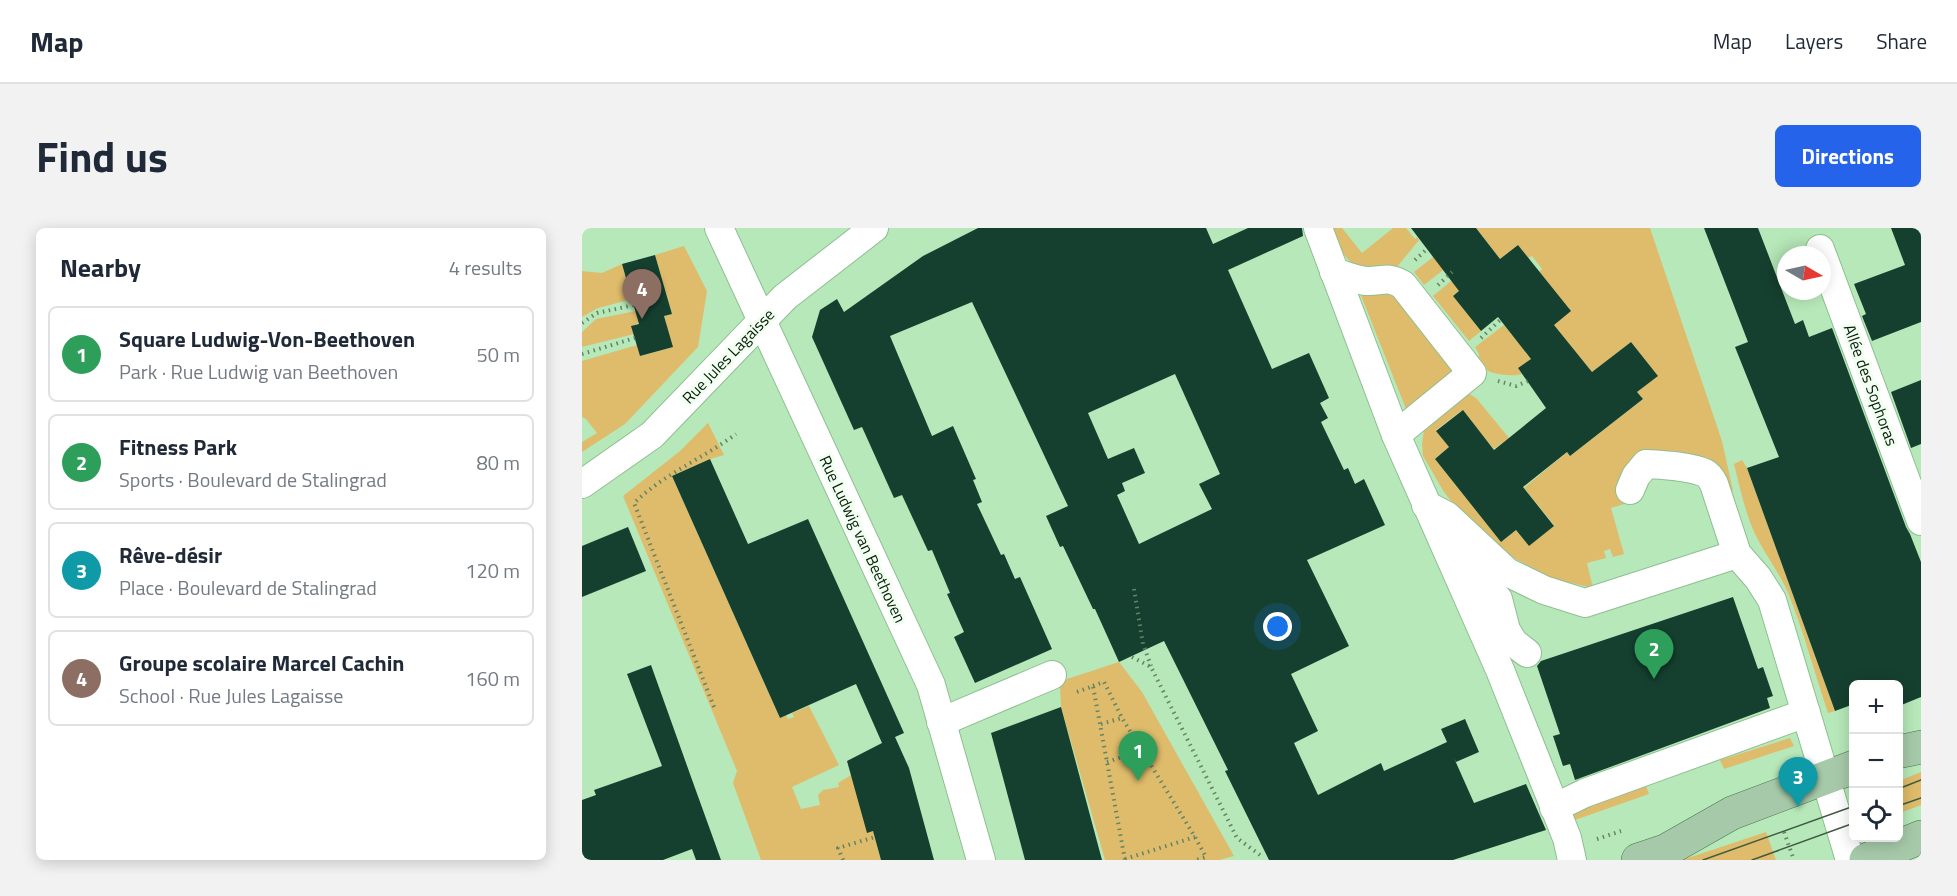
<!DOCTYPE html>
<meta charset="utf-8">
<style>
:root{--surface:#fff;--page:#f2f2f3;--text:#1f2937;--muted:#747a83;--line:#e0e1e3;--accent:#2563eb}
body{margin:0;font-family:"Titillium Web",sans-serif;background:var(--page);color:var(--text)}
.controls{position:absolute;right:18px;bottom:18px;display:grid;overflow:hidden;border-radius:9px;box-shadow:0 3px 15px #0003}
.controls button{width:54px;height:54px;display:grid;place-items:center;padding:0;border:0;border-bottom:2px solid var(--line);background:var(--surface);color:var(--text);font:30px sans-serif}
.compass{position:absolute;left:1195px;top:18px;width:54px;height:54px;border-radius:50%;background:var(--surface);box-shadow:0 3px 15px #0003;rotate:99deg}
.you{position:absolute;left:696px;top:399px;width:21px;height:21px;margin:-15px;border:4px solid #fff;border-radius:50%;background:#1a73e8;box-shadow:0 0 0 9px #1a73e833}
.badge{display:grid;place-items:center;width:39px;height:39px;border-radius:50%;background:var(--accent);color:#fff;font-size:20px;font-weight:700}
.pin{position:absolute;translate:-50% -50px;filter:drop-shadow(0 2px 3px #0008)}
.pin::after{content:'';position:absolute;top:32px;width:21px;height:18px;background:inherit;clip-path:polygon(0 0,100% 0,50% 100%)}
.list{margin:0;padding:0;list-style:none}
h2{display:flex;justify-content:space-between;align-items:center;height:78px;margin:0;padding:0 24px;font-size:26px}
h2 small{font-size:20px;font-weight:400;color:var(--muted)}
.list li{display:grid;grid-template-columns:39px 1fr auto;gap:18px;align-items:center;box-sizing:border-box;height:96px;margin:0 12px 12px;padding:0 12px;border:2px solid var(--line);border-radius:9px}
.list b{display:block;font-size:22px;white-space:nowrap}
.list p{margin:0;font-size:20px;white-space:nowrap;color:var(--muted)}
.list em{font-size:20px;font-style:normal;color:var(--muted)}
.icon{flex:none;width:33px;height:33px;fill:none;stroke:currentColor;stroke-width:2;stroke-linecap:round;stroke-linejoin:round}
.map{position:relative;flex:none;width:1339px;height:632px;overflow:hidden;border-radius:9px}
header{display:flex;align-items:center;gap:36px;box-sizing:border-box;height:84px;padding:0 30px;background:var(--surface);border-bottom:2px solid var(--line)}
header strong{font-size:28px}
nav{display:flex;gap:33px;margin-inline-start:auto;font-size:21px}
.intro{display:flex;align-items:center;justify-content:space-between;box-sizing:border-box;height:144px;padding:0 36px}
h1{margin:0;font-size:42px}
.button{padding:15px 27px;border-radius:9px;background:var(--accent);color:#fff;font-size:21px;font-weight:700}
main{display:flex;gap:36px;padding:0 36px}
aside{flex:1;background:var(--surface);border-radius:9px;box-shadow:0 3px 15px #0003}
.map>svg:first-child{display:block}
.green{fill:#dfbc6b}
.building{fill:#154030;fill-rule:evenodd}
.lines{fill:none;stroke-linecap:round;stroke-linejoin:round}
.minor-casing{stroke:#8ebf91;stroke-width:30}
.major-casing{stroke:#48754c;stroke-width:34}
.path{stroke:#638565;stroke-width:4;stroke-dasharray:1.5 4.5;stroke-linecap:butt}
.minor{stroke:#fff;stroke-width:28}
.major{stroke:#a6caa9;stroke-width:33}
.tram{stroke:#3f5b41;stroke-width:1.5}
.labels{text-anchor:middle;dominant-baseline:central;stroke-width:6;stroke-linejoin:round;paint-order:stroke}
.street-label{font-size:16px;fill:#081b0a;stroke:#f0fff0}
</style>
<header>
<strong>Map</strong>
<nav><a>Map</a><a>Layers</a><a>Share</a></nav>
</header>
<div class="intro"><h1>Find us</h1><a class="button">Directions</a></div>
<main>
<aside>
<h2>Nearby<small>4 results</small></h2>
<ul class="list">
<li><span class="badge" style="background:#2e9e5b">1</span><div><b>Square Ludwig-Von-Beethoven</b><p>Park · Rue Ludwig van Beethoven</p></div><em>50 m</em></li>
<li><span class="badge" style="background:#2e9e5b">2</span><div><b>Fitness Park</b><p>Sports · Boulevard de Stalingrad</p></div><em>80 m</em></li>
<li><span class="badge" style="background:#0f9aa8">3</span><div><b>Rêve-désir</b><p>Place · Boulevard de Stalingrad</p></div><em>120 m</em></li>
<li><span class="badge" style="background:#8d6e63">4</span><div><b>Groupe scolaire Marcel Cachin</b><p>School · Rue Jules Lagaisse</p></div><em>160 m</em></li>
</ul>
</aside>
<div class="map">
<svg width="1339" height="632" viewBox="0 0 1339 632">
<rect width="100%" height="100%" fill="#b7e8b9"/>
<!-- green -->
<g class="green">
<path d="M748,0H760L780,25L811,0H824L833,11L835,9L837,12L815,39C770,43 767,40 748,0Z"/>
<path d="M894,0H1068L1140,213L1151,263L1146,265L1142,252L1048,246L1042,276L1029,280L1042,326L1031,329L1028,321L1022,323L1024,330L1005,335L1011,360L972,351L924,326L884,292L862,264L841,228L840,216L843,195L883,158L888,166L895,171L927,210L912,221L879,183L854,202L867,219L853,231L919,314L934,302L947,318L972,297L942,260L985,224L988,228L1061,171L1055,164L1075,147L1049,114L1010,144L970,98L988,83L957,44L960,41L950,28L946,30L936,17L918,31Z"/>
<path d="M102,18L125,63L116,119L43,196L0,224V214L15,205L4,191L0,189V133L55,117L59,128L90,119L82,88L90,86L73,27Z"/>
<path d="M855,26L865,39L842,57L832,44Z"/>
<path d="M40,36L50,71L16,80L0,89V43L20,45Z"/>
<path d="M874,49L882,60L871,68L899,103L887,113L851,68Z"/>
<path d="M811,62L876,143L824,181L778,65Z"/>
<path d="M54,83L57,95L50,98L52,106L0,119V104L14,91Z"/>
<path d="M922,97L949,131L936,140L940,146C930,149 904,147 897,136C896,134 897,128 897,126L893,119Z"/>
<path d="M126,195L142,227L128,231L90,248L198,490L204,487L206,491L212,489L210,485L227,478L257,537L210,559L219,581L238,577L236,567L241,562L257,559L256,555L269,547L291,603L299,632H179L151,555L155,543L41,268L98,223Z"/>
<path d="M1160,232L1165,240L1253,483L1246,485C1233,446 1222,405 1207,367C1198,345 1183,327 1173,306C1163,284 1158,260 1152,236Z"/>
<path d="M537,434L560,464L652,628L637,632H523L479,479L478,457L485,451Z"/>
<path d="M1208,510L1212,518L1142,541L1138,532Z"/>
<path d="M1339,544V577L1318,585L1317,581V553Z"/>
<path d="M1064,558L1067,566L990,593L987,585Z"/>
<path d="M1184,604L1194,632H1100Z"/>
</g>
<!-- building -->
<g class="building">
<path d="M396,0H624L631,16L666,0H720L721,8L646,42L690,141L727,125L747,170L738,175L746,190L739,194L762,242L766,240L773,256L782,251L803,297L725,332L767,418L709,446L736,503L712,515L736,567L799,535L802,543L865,514L859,501L883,491L897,524L874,534L872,530L892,575L944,556L964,602L871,632H687L643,543L646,542L582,413L537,434L513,381H511L481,318L478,319L464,288L486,278L390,74L308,108L350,208L371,198L394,251L391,252L400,274L395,276L419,327L422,326L433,351L438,349L470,421L393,455L372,409L382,404L365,366L368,365L350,322L346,323L320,267L312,270L280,199L272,202L230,109L238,82L255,71L262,84L341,28ZM593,146L638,246L617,256L630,281L557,316L535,267L543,263L540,255L563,245L552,220L526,231L506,185Z"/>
<path d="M829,0H894L918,31L936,17L989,83L972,97L1010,144L1049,114L1076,148L1055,164L1061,171L988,228L985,224L941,259L972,298L947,318L934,302L919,314L853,231L867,219L854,203L881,182L912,222L964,180L936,140L949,131L916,89L899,103L871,68L877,63Z"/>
<path d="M1122,0H1176L1213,96L1221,92L1227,109L1250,100L1324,299L1328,306L1339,334V469L1317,478V456H1272V476L1253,483L1165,240L1197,229L1153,119L1166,114Z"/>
<path d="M1309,0H1339V94L1290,113L1280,88L1284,86L1272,56L1323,37Z"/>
<path d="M73,27L90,86L82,88L91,119L58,128L49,98L57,96L40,36Z"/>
<path d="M1339,152V216L1329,220L1309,164Z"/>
<path d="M128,231L166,316L226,291L322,505L313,509L327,540L352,632H299L291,603L285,605L265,533L300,515L274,456L198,490L90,248Z"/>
<path d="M46,299L64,343L0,369V318Z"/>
<path d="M1151,369L1176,441L1181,439L1191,468L1185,470L1188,480L993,552L988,536L981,538L971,508L978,506L955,438L959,433Z"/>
<path d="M69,437L113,560L139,632H114L110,621L81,632H0V572L14,567L12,562L80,538L45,446Z"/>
<path d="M479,479L520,632H443L409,505Z"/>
</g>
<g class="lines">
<!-- minor casing -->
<g class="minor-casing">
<g id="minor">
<path d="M137,0L349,457L399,632"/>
<path d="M736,0L814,207L918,442L985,610L990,632"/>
<path d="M1238,21L1339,293"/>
<path d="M752,44C762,47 774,52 784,53C800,54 806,47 821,57L890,145L814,207"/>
<path d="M0,256L70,207L203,69L292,0"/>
<path d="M1048,262L1054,248L1064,236C1080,237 1108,238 1123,245C1127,247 1130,252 1132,256L1155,326L1176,350L1190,372L1268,632"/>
<path d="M844,277L865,288L925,344L962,362L1003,375L1155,326"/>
<path d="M877,325L916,371L924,402L932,415L945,425"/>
<path d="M359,494L470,447"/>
<path d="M972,580L1003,565L1224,485"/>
</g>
</g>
<!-- major casing -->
<g class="major-casing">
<g id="major">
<path d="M1316,524L1339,519"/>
<path d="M1056,632L1083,623L1150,585L1272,539"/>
<path d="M1284,632L1339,609"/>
</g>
</g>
<!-- path -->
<g class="path">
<path d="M833,32L845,21"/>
<path d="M856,57L870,44"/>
<path d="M0,95L15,85L52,77"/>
<path d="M899,110L918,92"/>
<path d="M0,126L53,110"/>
<path d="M916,153L934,158L946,153"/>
<path d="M552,361L561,416L569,438"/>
<path d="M550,429L569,439L655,610L678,627"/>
<path d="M511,458L522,454L540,490L613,609L624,629L614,632"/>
<path d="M495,464L511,458L543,632"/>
<path d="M132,479L52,275C82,246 120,231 154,206"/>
<path d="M519,496L540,490"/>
<path d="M525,534L560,522"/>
<path d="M1202,604L1212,632"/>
<path d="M1015,611L1039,603"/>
<path d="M543,631L613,609"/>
<path d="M261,632L256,620L293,609"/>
</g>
<!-- minor -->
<use href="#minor" class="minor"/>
<!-- major -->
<use href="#major" class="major"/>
<!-- tram -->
<g class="tram">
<path d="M1316,561L1339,552"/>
<path d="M1316,578L1339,570"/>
<path d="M1121,632L1272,578"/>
<path d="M1170,632L1272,595"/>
</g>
</g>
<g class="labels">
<!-- street labels -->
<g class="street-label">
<text transform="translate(146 128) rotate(-46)">Rue Jules Lagaisse</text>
<text transform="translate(1289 157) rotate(70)">Allée des Sophoras</text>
<text transform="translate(281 311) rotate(65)">Rue Ludwig van Beethoven</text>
</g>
</g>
</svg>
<div class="controls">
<button>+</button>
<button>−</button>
<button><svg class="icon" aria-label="locate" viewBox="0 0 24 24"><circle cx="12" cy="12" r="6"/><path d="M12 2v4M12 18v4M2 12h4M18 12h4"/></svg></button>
</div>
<svg class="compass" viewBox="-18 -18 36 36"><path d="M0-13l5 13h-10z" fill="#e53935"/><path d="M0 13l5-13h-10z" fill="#747a83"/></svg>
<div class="you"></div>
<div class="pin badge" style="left:556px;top:553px;background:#2e9e5b">1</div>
<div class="pin badge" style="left:1072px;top:451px;background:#2e9e5b">2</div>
<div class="pin badge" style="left:1216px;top:579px;background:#0f9aa8">3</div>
<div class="pin badge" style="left:60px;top:91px;background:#8d6e63">4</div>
</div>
</main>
